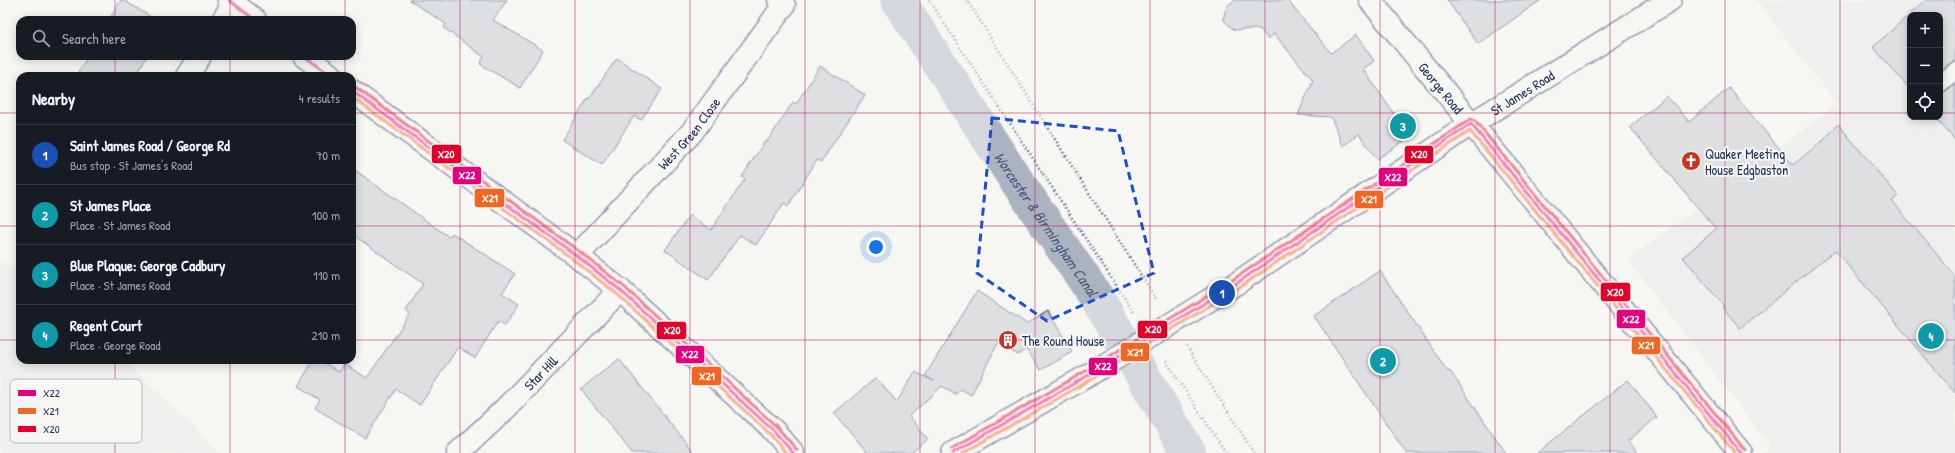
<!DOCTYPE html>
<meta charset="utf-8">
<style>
:root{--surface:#171b24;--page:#20242c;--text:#f1f3f6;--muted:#9ea1a6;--line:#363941;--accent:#8c9099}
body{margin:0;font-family:"Patrick Hand",sans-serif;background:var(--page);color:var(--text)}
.controls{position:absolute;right:12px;top:12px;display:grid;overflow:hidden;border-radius:8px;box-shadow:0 2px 10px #0003}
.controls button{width:36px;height:36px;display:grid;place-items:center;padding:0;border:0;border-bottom:1px solid var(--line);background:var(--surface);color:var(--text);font:20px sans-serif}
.you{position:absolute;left:876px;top:247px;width:14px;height:14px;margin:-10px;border:3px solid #fff;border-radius:50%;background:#1a73e8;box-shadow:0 0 0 6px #1a73e833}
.badge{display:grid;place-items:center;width:26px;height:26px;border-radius:50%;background:var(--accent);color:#fff;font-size:13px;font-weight:700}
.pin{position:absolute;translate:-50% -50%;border:2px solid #fff;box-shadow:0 1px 4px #0006}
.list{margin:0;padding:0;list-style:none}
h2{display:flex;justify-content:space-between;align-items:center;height:52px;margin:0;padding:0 16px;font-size:17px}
h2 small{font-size:13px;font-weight:400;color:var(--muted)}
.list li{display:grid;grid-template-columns:26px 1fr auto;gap:12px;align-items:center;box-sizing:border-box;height:60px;padding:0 16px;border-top:1px solid var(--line)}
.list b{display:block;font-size:15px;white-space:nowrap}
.list p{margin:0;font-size:13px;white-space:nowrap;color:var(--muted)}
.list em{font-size:13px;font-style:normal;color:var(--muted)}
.icon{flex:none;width:22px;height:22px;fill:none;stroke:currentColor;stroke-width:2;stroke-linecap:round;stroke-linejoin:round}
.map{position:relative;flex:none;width:1955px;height:453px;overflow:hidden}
.search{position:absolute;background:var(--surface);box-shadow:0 2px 10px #0003;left:16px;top:16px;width:340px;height:44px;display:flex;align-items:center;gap:10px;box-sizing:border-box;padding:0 14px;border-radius:12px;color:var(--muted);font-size:15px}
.panel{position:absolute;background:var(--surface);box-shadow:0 2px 10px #0003;left:16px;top:72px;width:340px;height:292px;border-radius:12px}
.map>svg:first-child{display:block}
.built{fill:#e6e7e7;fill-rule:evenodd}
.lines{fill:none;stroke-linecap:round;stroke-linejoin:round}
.canal{stroke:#abb2c0;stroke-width:35}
.building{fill:#c0c4cd;stroke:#1b2f5e}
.lane-casing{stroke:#1b2f5e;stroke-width:19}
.street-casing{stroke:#1b2f5e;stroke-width:25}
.secondary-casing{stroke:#1b2f5e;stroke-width:25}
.path{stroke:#1b2f5e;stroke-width:2.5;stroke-dasharray:1 3;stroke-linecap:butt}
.lane{stroke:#f6f6f2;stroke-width:16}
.street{stroke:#f6f6f2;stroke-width:22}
.secondary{stroke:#f6f6f2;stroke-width:22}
.street-bridge-casing{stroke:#1b2f5e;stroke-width:25;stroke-linecap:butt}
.street-bridge{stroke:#f6f6f2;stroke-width:22}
.bus-1-casing{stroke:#f6f6f2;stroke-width:6}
.bus-2-casing{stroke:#f6f6f2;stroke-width:6}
.bus-3-casing{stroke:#f6f6f2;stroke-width:6}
.bus-1{stroke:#e5007d;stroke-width:3}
.bus-2{stroke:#f26522;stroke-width:3}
.bus-3{stroke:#e4002b;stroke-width:3}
.marked{fill:none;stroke:#1d4ed8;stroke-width:3;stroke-dasharray:8 5;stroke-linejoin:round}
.grid{fill:none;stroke:#c2185b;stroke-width:1;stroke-opacity:0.55}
.labels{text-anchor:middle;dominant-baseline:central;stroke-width:4;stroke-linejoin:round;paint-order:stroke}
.street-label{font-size:14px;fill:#1b2f5e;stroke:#f6f6f2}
.poi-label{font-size:14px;fill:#1b2f5e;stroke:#f6f6f2;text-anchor:start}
.water-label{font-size:15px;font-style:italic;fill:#46567b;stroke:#f6f6f2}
.key{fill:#f6f6f2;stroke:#b4bac6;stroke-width:1}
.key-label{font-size:11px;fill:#1b2f5e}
.line-badge{stroke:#f6f6f2;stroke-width:1.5}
.badge-label{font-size:11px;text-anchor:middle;font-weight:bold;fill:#fff}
</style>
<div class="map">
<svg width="1955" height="453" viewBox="0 0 1955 453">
<rect width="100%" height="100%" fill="#f6f6f2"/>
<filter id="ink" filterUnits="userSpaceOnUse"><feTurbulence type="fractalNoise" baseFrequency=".025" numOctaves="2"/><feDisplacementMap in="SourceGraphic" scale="8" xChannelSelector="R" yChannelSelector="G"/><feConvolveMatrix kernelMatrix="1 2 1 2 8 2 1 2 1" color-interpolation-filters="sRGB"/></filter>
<g filter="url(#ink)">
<!-- built -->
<g class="built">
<path d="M1756,0H1955V453H1762L1770,446L1628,260L1837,104ZM1910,15H1940V117H1910Z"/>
<path d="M0,258L20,272V360H124L221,453H0Z"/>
</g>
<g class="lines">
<!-- canal -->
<path class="canal" id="s1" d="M898,0L1014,177L1093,292L1189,453"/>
</g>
<!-- building -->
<g class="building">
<path d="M121,0H123L156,20H109Z"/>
<path d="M409,0H507L493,20L543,50L520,88L480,64L484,57L444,28L446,24Z"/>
<path d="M1235,0H1287L1331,53L1356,35L1374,61L1363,69L1410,137L1377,159L1359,134L1343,146L1331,117L1298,115L1313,80L1274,34L1268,39L1260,29L1234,30L1223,19L1227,6Z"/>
<path d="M1447,0H1541L1478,44Z"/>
<path d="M1926,0H1955V62L1949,64L1940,71V15H1910V89L1873,47Z"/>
<path d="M88,56H147L136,76H76Z"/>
<path d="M617,58L662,89L641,120L634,116L602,165L562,140L588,98L589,99Z"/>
<path d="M820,66L865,95L821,162L817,160L788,206L784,203L756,245L740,235L708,280L665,250L690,215L711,230L745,179L742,177L765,141L767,142L793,102L796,104Z"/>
<path d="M1955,84V140L1935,117H1940V93L1946,91Z"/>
<path d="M1729,88L1793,165L1826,138L1838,124L1898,196L1892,201L1955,276V393L1835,250L1740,328L1722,307L1724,306L1683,257L1716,229L1630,127L1667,96L1689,122Z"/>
<path d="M352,168L449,237L452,233L515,274L502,293L519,304L505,325L498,321L475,358L458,347L420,405L396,389L365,438L315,408L320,400L298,386L314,360H319L339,372L344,364L367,378L410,314L406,311L423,284L352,234Z"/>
<path d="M1380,271L1448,372L1450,371L1506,453H1406L1314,316Z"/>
<path d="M977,291L1027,324L1048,311L1072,352L1041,370L1026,349L1018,355L998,343L971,395L961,389L956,394L942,386L909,416L928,439L911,453H868L834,413L876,378L897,402L915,372L934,381L925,376Z"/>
<path d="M619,359L694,453H632L581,389Z"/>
<path d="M1628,380L1657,417L1628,441L1638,453H1537Z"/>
</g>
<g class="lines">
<!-- lane casing -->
<g class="lane-casing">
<path id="lane" d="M1940,84L1955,71"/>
</g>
<!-- street casing -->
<g class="street-casing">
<g id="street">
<path id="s2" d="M1370,0L1741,453"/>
<path d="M223,20L233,4"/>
<path d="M187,76L200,56"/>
<path id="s3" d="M577,256L692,132L784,5L779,0"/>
<path id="s4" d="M1237,283L1471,124L1670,0"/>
<path id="s5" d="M458,453L504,410L620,290"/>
<path d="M953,453L1087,376"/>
</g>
</g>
<!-- secondary casing -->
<g class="secondary-casing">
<g id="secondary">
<path d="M229,0L255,20"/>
<path d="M304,56L332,76"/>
<path d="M352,91L577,256L620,290L774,431L793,453"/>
</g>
</g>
<!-- path -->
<g class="path">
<path d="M929,0L1135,314"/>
<path d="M967,0L1156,299"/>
<path d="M1187,347L1254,453"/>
<path d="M1166,361L1226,453"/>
</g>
<!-- lane -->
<use href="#lane" class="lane"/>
<!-- street -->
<use href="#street" class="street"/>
<!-- secondary -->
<use href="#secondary" class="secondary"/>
<!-- street-bridge casing -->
<g class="street-bridge-casing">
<path id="street-bridge" d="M1087,376L1237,283"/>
</g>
<!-- street-bridge -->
<use href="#street-bridge" class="street-bridge"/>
<!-- bus-1 casing -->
<g class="bus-1-casing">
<g id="bus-1">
<path d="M229,0L255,20"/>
<path d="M304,56L332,76"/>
<path d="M352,91L577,256L620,290L774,431L793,453"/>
<path d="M953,453L1087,376L1237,283L1471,124L1741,453"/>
</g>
</g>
<!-- bus-2 casing -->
<g class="bus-2-casing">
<g id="bus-2">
<path d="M352,97L574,260L617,294L770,434L786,453"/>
<path d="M963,453L1090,380L1240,287L1470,131L1735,453"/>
</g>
</g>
<!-- bus-3 casing -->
<g class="bus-3-casing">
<g id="bus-3">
<path d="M355,87L580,252L623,286L777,427L797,450"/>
<path d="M951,449L1084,372L1234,279L1471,119L1475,121L1745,450"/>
</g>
</g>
<!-- bus-1 -->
<use href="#bus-1" class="bus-1"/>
<!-- bus-2 -->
<use href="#bus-2" class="bus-2"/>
<!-- bus-3 -->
<use href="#bus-3" class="bus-3"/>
</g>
</g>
<!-- marked area -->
<path d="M0 0H1955V453H0ZM992,118L1118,131L1154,273L1047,321L977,273Z" fill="#f6f6f2" fill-opacity=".55" fill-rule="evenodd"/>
<path class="marked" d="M992,118L1118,131L1154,273L1047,321L977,273Z"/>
<!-- grid -->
<path class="grid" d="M115,0V20M230,0V20M345,0V20M460,0V453M575,0V453M690,0V453M805,0V453M920,0V453M1035,0V453M1150,0V453M1265,0V453M1380,0V453M1495,0V453M1610,0V453M1725,0V453M1840,0V453M115,56V76M230,56V76M345,56V76M0,113H20M352,113H1910M1940,113H1955M0,226H20M352,226H1955M0,340H20M352,340H1955M115,360V453M230,360V453M345,360V453"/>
<!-- icons -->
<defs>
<g id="church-disc" transform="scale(1)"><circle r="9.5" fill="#c8321e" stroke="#f6f6f2"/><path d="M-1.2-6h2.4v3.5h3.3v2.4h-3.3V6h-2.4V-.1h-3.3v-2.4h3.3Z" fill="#fff"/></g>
<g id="building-disc" transform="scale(1)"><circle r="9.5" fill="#c8321e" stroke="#f6f6f2"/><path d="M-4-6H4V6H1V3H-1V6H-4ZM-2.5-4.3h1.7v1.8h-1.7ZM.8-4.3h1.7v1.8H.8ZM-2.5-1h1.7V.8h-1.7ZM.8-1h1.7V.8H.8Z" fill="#fff"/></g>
</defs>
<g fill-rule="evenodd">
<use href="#church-disc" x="1691" y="161"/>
<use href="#building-disc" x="1008" y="340"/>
</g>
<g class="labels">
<!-- street labels -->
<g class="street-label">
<text stroke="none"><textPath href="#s2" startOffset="113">George Road</textPath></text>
<text stroke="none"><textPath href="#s4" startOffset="343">St James Road</textPath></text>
<text stroke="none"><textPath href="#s3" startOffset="166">West Green Close</textPath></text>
<text stroke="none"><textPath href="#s5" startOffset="115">Star Hill</textPath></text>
</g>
<!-- poi labels -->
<g class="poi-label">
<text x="1705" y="153">Quaker Meeting<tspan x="1705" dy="16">House Edgbaston</tspan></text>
<text x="1022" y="340">The Round House</text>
</g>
<!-- water labels -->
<g class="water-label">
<text stroke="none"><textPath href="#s1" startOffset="269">Worcester &amp; Birmingham Canal</textPath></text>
</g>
</g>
<!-- legend -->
<rect x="10" y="379" width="132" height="64" rx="6" class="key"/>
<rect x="18" y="390" width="18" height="6" fill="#e5007d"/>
<rect x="18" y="408" width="18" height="6" fill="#f26522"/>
<rect x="18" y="426" width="18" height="6" fill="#e4002b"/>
<g class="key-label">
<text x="43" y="397">X22</text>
<text x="43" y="415">X21</text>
<text x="43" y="433">X20</text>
</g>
<g class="line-badge">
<rect x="431" y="144" width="31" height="20" rx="4" fill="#e4002b"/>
<rect x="1404" y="145" width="30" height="19" rx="4" fill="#e4002b"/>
<rect x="452" y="166" width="30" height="19" rx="4" fill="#e5007d"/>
<rect x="1378" y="167" width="30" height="20" rx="4" fill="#e5007d"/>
<rect x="474" y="188" width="31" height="20" rx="4" fill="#f26522"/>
<rect x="1354" y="190" width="30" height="19" rx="4" fill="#f26522"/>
<rect x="1600" y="282" width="31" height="20" rx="4" fill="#e4002b"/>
<rect x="1616" y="309" width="30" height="20" rx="4" fill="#e5007d"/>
<rect x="1137" y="320" width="31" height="19" rx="4" fill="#e4002b"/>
<rect x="656" y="321" width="31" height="19" rx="4" fill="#e4002b"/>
<rect x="1631" y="336" width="30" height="19" rx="4" fill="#f26522"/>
<rect x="1120" y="342" width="30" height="20" rx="4" fill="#f26522"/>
<rect x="675" y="345" width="30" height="19" rx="4" fill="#e5007d"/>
<rect x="1088" y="357" width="30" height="19" rx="4" fill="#e5007d"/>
<rect x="691" y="366" width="31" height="20" rx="4" fill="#f26522"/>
</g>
<g class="badge-label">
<text x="446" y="158">X20</text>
<text x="1419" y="158">X20</text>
<text x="467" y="179">X22</text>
<text x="1393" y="181">X22</text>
<text x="490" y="202">X21</text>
<text x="1369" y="203">X21</text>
<text x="1615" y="296">X20</text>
<text x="1631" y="323">X22</text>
<text x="1153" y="333">X20</text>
<text x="672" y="334">X20</text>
<text x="1646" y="349">X21</text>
<text x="1135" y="356">X21</text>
<text x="690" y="358">X22</text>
<text x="1103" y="370">X22</text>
<text x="707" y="380">X21</text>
</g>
</svg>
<div class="controls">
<button>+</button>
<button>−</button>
<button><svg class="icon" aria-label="locate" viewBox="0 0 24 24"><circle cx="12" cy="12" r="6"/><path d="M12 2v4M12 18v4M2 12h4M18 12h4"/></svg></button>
</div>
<div class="you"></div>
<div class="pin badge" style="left:1222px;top:293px;background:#1a4fb4">1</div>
<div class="pin badge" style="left:1383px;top:361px;background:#0f9aa8">2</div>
<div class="pin badge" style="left:1403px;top:126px;background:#0f9aa8">3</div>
<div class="pin badge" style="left:1931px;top:336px;background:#0f9aa8">4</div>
<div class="search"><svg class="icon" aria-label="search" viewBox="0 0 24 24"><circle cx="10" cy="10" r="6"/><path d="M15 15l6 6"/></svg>Search here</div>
<section class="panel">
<h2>Nearby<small>4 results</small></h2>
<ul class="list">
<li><span class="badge" style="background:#1a4fb4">1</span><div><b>Saint James Road / George Rd</b><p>Bus stop · St James's Road</p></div><em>70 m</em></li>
<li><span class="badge" style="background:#0f9aa8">2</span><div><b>St James Place</b><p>Place · St James Road</p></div><em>100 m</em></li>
<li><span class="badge" style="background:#0f9aa8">3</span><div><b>Blue Plaque: George Cadbury</b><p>Place · St James Road</p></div><em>110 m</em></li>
<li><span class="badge" style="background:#0f9aa8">4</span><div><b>Regent Court</b><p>Place · George Road</p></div><em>210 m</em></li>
</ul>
</section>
</div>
